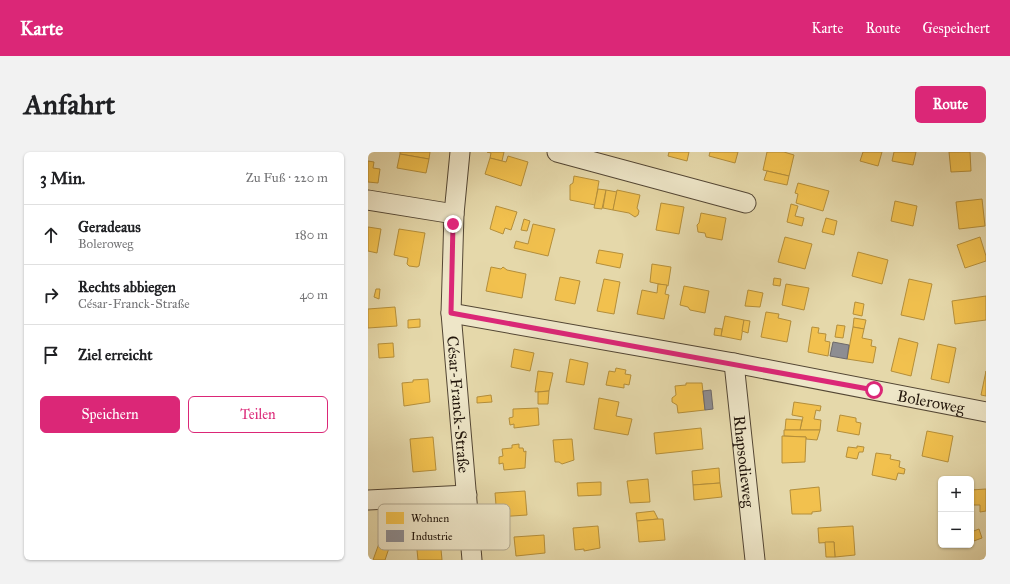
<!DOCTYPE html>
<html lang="de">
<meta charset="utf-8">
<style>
:root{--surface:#fff;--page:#f2f2f2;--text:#202124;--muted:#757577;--line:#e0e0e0;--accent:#db2777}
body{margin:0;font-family:"IM FELL Great Primer",serif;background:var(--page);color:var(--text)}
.controls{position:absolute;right:12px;bottom:12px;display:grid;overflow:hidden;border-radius:6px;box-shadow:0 1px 3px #0004}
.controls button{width:36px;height:36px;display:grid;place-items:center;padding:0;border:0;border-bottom:1px solid var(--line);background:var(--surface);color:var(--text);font:20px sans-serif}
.stop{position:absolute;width:12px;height:12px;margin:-9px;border:3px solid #db2777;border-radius:50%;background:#fff}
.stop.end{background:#db2777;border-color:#fff;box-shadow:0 1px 4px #0008}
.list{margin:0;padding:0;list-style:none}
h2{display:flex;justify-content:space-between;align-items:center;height:52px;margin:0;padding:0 16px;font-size:17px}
h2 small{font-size:13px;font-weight:400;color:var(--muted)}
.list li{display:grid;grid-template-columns:26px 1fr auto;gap:12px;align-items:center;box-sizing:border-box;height:60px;padding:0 16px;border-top:1px solid var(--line)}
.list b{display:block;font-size:15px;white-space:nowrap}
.list p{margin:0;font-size:13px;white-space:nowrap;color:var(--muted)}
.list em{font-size:13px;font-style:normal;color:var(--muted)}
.actions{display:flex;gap:8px;padding:12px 16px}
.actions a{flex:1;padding:9px 0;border:1px solid var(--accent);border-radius:6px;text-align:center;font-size:14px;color:var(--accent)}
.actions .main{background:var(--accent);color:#fff}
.icon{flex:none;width:22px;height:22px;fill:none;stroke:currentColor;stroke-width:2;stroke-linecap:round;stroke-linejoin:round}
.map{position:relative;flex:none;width:618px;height:408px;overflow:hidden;border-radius:6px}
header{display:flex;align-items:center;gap:24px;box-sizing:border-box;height:56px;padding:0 20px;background:var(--accent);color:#fff}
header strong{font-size:19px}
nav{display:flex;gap:22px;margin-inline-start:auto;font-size:14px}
.intro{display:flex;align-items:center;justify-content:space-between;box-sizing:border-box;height:96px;padding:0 24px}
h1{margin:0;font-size:28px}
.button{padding:10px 18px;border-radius:6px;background:var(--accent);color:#fff;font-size:14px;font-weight:700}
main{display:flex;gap:24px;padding:0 24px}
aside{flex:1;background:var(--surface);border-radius:6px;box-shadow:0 1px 3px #0004}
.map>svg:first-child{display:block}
.homes{fill:#f2c14e;stroke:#b48e3a}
.industry{fill:#8d8d92;stroke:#6d696a}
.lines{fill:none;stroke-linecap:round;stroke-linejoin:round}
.minor-casing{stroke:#534634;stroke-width:21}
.minor{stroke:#eee6c8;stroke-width:19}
.route{stroke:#db2777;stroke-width:5}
.labels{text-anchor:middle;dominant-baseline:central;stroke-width:4;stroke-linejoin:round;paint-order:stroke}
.street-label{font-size:16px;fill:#22160c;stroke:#eee6c8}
.key{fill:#eee6c8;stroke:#b1a890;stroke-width:1}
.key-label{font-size:11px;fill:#22160c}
</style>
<header>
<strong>Karte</strong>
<nav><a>Karte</a><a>Route</a><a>Gespeichert</a></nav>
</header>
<div class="intro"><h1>Anfahrt</h1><a class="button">Route</a></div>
<main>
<aside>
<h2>3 Min.<small>Zu Fuß · 220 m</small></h2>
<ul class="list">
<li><svg class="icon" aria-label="ahead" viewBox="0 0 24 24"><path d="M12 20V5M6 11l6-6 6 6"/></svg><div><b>Geradeaus</b><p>Boleroweg</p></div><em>180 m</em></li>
<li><svg class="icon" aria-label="right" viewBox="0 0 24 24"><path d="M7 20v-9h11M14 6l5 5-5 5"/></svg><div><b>Rechts abbiegen</b><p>César-Franck-Straße</p></div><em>40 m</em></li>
<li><svg class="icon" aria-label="arrive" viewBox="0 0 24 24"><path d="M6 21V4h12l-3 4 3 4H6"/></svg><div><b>Ziel erreicht</b></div></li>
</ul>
<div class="actions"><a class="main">Speichern</a><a>Teilen</a></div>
</aside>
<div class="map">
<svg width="618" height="408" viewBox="0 0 618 408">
<rect width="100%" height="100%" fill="#e5d8aa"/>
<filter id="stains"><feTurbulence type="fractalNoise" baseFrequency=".005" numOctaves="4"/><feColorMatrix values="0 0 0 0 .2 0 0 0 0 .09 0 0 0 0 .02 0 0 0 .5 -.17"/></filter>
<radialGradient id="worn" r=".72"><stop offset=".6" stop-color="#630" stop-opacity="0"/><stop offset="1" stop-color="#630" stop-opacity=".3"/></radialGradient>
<!-- homes -->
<g class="homes">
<path d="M32,0H62L61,7L32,2Z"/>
<path d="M119,0H136L134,9L122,6L123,1Z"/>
<path d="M301,0H321L319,9L300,4Z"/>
<path d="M342,0H370L367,11L341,4Z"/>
<path d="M399,0H416L426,3L421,24L395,18Z"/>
<path d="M495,0H514L510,14L492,9Z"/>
<path d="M526,0H548L545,13L524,9Z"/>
<path d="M581,0H602L603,19L583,20Z"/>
<path d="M32,2L61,7L58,21L29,16Z"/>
<path d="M140,4L160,10L153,34L117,22L122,6L138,10Z"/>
<path d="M0,9L6,10L5,16L12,17L10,31L0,30Z"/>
<path d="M399,19L421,24L419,33L396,28Z"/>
<path d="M206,24L231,29L227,53L202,48V33L205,31Z"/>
<path d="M430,31L461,39L455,59L428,51L430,42L427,41Z"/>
<path d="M230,37L238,38L234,57L226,56Z"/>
<path d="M238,38L249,40L245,58L235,56Z"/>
<path d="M249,38L272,43L269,56L271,59L270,63L267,65L261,61L245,58Z"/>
<path d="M614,47L617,74L591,77L588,50Z"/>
<path d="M527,49L549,54L545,74L523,69Z"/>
<path d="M293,51L316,55L311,82L288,78Z"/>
<path d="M423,52L430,54L427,64L436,66L434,74L419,70Z"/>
<path d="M128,54L149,60L143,78L137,76L135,82L122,77Z"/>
<path d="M333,61L358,66L354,88L338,85L337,81L330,80L329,73L331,71Z"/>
<path d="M458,66L469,69L466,83L454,80Z"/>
<path d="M156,67L162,69L159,79L153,78Z"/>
<path d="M165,72L187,77L180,104L146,96L148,89L160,92Z"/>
<path d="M0,75L13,77L9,101L0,99Z"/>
<path d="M31,77L57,81L51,114L49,115L41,114L39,112L40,106L26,103Z"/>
<path d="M417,85L444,92L437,117L410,110Z"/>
<path d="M612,85L618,104V109L597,116L589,93Z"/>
<path d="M231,98L255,102L252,116L228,111Z"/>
<path d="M490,100L520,108L514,132L484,124Z"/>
<path d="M284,112L303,115L300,134L282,130Z"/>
<path d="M123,115L133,117L135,115L139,118L158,122L154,146L118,139Z"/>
<path d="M192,125L212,129L207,152L187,148Z"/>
<path d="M406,126L413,127L412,134L405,133Z"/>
<path d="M236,127L252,130L246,162L229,159Z"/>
<path d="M541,127L564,132L556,168L533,163Z"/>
<path d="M290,132L299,133L297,142L301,143L296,167L269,162L274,138L289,141Z"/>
<path d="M418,132L441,136L436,158L414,153Z"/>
<path d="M316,134L341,139L337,161L322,158L320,155L312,153Z"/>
<path d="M8,137H12L11,147L6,145Z"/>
<path d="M380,138L395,141L392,155L377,154Z"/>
<path d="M618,144V168L587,172L584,149Z"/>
<path d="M487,150L496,152L494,164L485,162Z"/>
<path d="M27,155L29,174L0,176V157Z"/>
<path d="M398,160L411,162L410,166L423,169L419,190L393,185Z"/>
<path d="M357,164L376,168L373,188L353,184Z"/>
<path d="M486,166L498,168L496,177L485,175Z"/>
<path d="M52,167V175L40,176V168Z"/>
<path d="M376,168L382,169L380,181L374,179Z"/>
<path d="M469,173L477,174L475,186L467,185Z"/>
<path d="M444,175L451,176L450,181L458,182L457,189L462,190L460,204L440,200Z"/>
<path d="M485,175L496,177L494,186L504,188L503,194L508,195L505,211L479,207Z"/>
<path d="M347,176L354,177L353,184L346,183Z"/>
<path d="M531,186L550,191L543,224L523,219Z"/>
<path d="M25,191L26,205L11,206L10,192Z"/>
<path d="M570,192L588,196L581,231L563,227Z"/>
<path d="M146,197L166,201L162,219L143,215Z"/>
<path d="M202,207L220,211L216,233L198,230Z"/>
<path d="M248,216L258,218L257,222L263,223L261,233L256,232V236L238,233L241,219L247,220Z"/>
<path d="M170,219L185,221L181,239L167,240Z"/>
<path d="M618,219V244L613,243Z"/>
<path d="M60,227L62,250L36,254L34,231L45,230V228Z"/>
<path d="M318,231H334L337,258L310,261L309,253L304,250V246L308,243L307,234L318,233Z"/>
<path d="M181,239L180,252H170V240Z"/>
<path d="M123,243L124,250L109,251V245Z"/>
<path d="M231,246L251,250L248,264L264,267L260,283L226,277Z"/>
<path d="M426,250L453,254L452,259L448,258L446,267L453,268L452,278H432L435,265L424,263Z"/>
<path d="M170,256L171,273L146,276V272L142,273L141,266L145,265V257Z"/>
<path d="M472,263L488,266V270L493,271L491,283L469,279Z"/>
<path d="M418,267L434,268L432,278H417Z"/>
<path d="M333,276L335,297L288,302L286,281Z"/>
<path d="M416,278H452L449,288L438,287V285L416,284Z"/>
<path d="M559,279L585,284L580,310L554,304Z"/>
<path d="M414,284L438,285L437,310L414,311Z"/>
<path d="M65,285L68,318L45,320L42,287Z"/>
<path d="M204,287L206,308L194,312L191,310H187L185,288Z"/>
<path d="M151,292V296H155L156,300L158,299L157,316L136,318L135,311L131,312V305L135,304L134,297L144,296V293Z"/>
<path d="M489,294L496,295L495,300H491L489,307L478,305L480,295L489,296Z"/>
<path d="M508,301L523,303L522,307L532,309L531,315L537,317L536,322L530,321L528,328L504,323Z"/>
<path d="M351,316L352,331L325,333L324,319Z"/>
<path d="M280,327L282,350L262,351L259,329Z"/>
<path d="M233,330V343L210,344L209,331Z"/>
<path d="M352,331L354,345L326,348L325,333Z"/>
<path d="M451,335L453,359L444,360V362H424L422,338Z"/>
<path d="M618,337V359L612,360V353H604L603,338Z"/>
<path d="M157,339L159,363L129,365L127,341Z"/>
<path d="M286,359L290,367L269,369L268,361Z"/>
<path d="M290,367H295L297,388L271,390L269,369Z"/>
<path d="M230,374L232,396L216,399V397L207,398L205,376Z"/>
<path d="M485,374L487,403L467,405L466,390L451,391L450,376Z"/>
<path d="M71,376L74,408H50L47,378Z"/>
<path d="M611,377L614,386L603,390V380Z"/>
<path d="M176,383L177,401L148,404L146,385Z"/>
<path d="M13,386L23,390L17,408H5Z"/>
<path d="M457,390H466L467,405H458Z"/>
</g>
<!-- industry -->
<g class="industry">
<path d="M465,190L481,193L479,207L462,204Z"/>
<path d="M343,238L345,257L337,258L335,239Z"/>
</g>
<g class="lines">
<!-- minor casing -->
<g class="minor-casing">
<g id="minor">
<path id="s1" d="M92,0L86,62L83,161L104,408"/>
<path d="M189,0L378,51"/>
<path d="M0,48L86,62"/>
<path id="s2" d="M83,161L366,211L618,260"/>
<path id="s3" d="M366,211L387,408"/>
<path d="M0,348L99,343"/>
</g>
</g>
<!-- minor -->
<use href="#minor" class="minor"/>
</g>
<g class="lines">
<!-- route -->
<path class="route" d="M85,72L83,161L506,238"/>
</g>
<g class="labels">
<!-- street labels -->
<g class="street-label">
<text stroke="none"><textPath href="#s2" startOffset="488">Boleroweg</textPath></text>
<text stroke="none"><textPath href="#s1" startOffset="253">César-Franck-Straße</textPath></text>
<text stroke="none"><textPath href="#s3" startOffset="99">Rhapsodieweg</textPath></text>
</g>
</g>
<!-- legend -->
<rect x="10" y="352" width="132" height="46" rx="6" class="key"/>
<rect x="18" y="360" width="18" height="12" fill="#f2c14e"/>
<rect x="18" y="378" width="18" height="12" fill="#8d8d92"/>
<g class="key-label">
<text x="43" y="370">Wohnen</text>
<text x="43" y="388">Industrie</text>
</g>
<rect width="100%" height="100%" filter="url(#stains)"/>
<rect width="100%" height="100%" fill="url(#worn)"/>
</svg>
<div class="controls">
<button>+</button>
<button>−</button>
</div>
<div class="stop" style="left:506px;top:238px"></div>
<div class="stop end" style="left:85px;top:72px"></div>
</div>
</main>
